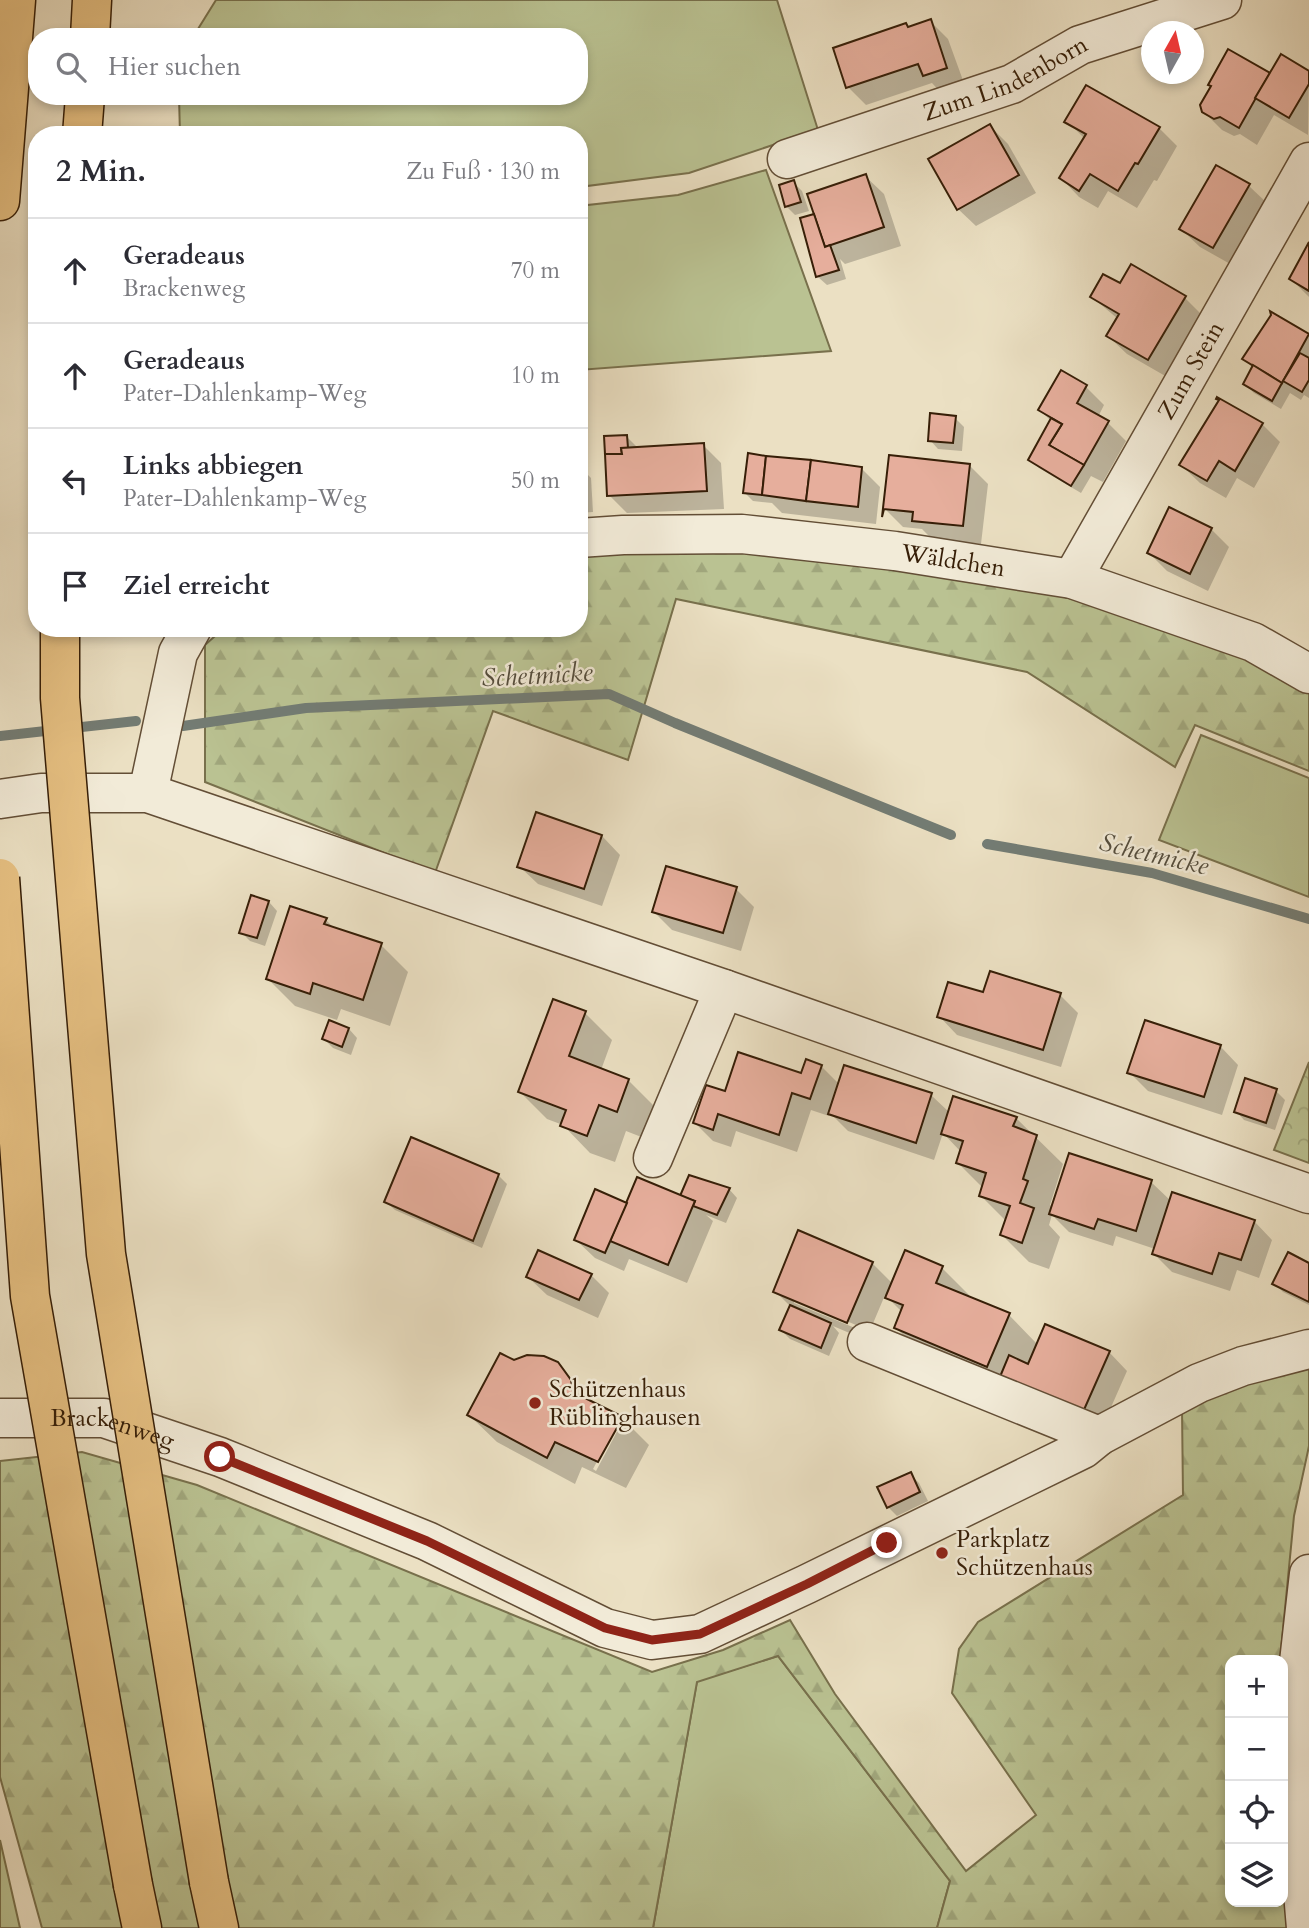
<!DOCTYPE html>
<html lang="de">
<meta charset="utf-8">
<style>
:root{--surface:#fff;--page:#f7f7f7;--text:#2b2b33;--muted:#7c7c81;--line:#e1e1e2}
body{margin:0;font-family:Cardo,serif;background:var(--page);color:var(--text)}
.controls{position:absolute;right:21px;bottom:21px;display:grid;overflow:hidden;border-radius:14px;box-shadow:0 4px 10px #0003}
.controls button{width:63px;height:63px;display:grid;place-items:center;padding:0;border:0;border-bottom:2px solid var(--line);background:var(--surface);color:var(--text);font:35px sans-serif}
.compass{position:absolute;left:1141px;top:21px;width:63px;height:63px;border-radius:50%;background:var(--surface);box-shadow:0 4px 10px #0003;rotate:8deg}
.stop{position:absolute;width:21px;height:21px;margin:-16px;border:5px solid #8f2418;border-radius:50%;background:#fff}
.stop.end{background:#8f2418;border-color:#fff;box-shadow:0 2px 7px #0008}
.list{margin:0;padding:0;list-style:none}
h2{display:flex;justify-content:space-between;align-items:center;height:91px;margin:0;padding:0 28px;font-size:30px}
h2 small{font-size:23px;font-weight:400;color:var(--muted)}
.list li{display:grid;grid-template-columns:46px 1fr auto;gap:21px;align-items:center;box-sizing:border-box;height:105px;padding:0 28px;border-top:2px solid var(--line)}
.list b{display:block;font-size:26px;white-space:nowrap}
.list p{margin:0;font-size:23px;white-space:nowrap;color:var(--muted)}
.list em{font-size:23px;font-style:normal;color:var(--muted)}
.icon{flex:none;width:38px;height:38px;fill:none;stroke:currentColor;stroke-width:2;stroke-linecap:round;stroke-linejoin:round}
.map{position:relative;flex:none;width:1309px;height:1928px;overflow:hidden}
.search{position:absolute;background:var(--surface);box-shadow:0 4px 10px #0003;left:28px;top:28px;width:560px;height:77px;display:flex;align-items:center;gap:18px;box-sizing:border-box;padding:0 24px;border-radius:28px;color:var(--muted);font-size:26px}
.panel{position:absolute;background:var(--surface);box-shadow:0 4px 10px #0003;left:28px;top:126px;width:560px;height:511px;border-radius:28px}
.map>svg:first-child{display:block}
.grass{fill:#bac292;stroke:#78704c;stroke-width:2}
.forest{fill:url(#forest-firs);stroke:#78704c;stroke-width:2}
.park{fill:url(#park-crowns);stroke:#78704c;stroke-width:2}
.shadow{fill:#0003;fill-rule:evenodd}
.lines{fill:none;stroke-linecap:round;stroke-linejoin:round}
.stream{stroke:#737c74;stroke-width:10}
.building{fill:#e6ae9c;stroke:#361e07;stroke-width:2}
.street-casing{stroke:#634e36;stroke-width:41}
.highway-casing{stroke:#361e07;stroke-width:41}
.street{stroke:#f2ebd8;stroke-width:38}
.highway{stroke:#e6c082;stroke-width:38}
.highway-bridge-casing{stroke:#361e07;stroke-width:41;stroke-linecap:butt}
.highway-bridge{stroke:#e6c082;stroke-width:38}
.route{stroke:#8f2418;stroke-width:9}
.poi-dot{fill:#8f2418;stroke:#f2ebd8;stroke-width:2.5}
.labels{text-anchor:middle;dominant-baseline:central;stroke-width:5;stroke-linejoin:round;paint-order:stroke}
.street-label{font-size:24px;fill:#361e07;stroke:#f2ebd8}
.poi-label{font-size:24px;fill:#361e07;stroke:#f2ebd8;text-anchor:start}
.water-label{font-size:26px;font-style:italic;fill:#544d3d;stroke:#f2ebd8}
</style>
<div class="map">
<svg width="1309" height="1928" viewBox="0 0 1309 1928">
<defs>
<pattern id="forest-firs" width="22" height="20" patternUnits="userSpaceOnUse" patternTransform="scale(1.75)"><rect width="22" height="20" fill="#bac292"/><path d="M5 1l3.5 6h-7zM16 11l3.5 6h-7z" fill="#a0a67c"/></pattern>
<pattern id="park-crowns" width="20" height="18" patternUnits="userSpaceOnUse" patternTransform="scale(1.75)"><rect width="20" height="18" fill="#bac292"/><path d="M2 6a3 3 0 1 1 6 0M12 15a3 3 0 1 1 6 0" fill="none" stroke="#a0a67c"/></pattern>
</defs>
<rect width="100%" height="100%" fill="#ebe0c3"/>
<filter id="stains"><feTurbulence type="fractalNoise" baseFrequency=".00286" numOctaves="4"/><feColorMatrix values="0 0 0 0 .2 0 0 0 0 .09 0 0 0 0 .02 0 0 0 .5 -.17"/></filter>
<radialGradient id="worn" r=".72"><stop offset=".6" stop-color="#630" stop-opacity="0"/><stop offset="1" stop-color="#630" stop-opacity=".3"/></radialGradient>
<!-- grass -->
<g class="grass">
<path d="M216,0H777L818,130L689,173L579,187V135H180L179,96H579V37H193Z"/>
<path d="M766,170L831,351L579,370V206L678,195Z"/>
<path d="M1201,735L1309,778V897L1159,840Z"/>
<path d="M778,1656L950,1881L937,1928H653L697,1681Z"/>
<path d="M0,1840L20,1928H0Z"/>
</g>
<!-- forest -->
<g class="forest">
<path d="M724,533L986,576L1249,641L1309,672V771L1195,725L1175,767L1027,672L676,599L628,760L493,711L435,873L205,782V645L224,628H579V544Z"/>
<path d="M1309,1351V1446L1294,1516L1280,1660H1230V1902H1283V1733L1309,1928H937L950,1881L778,1656L697,1682L653,1928H42L0,1777V1461L82,1452L197,1485L652,1672L723,1650L790,1620L835,1694L966,1871L1036,1815L952,1693L959,1649L978,1622L1183,1495L1182,1409Z"/>
</g>
<!-- park -->
<path class="park" d="M1309,1062V1163L1274,1150Z"/>
<!-- shadow -->
<g class="shadow">
<path d="M930,21L948,39L965,86L942,94L932,83L866,105L848,87L909,28Z"/>
<path d="M1309,73L1308,135L1274,115L1257,145L1240,134L1234,136L1222,130L1203,111L1271,76Z"/>
<path d="M1067,121L1159,128L1177,146L1157,181L1154,180L1137,208L1108,191L1098,208L1079,197L1061,178L1085,139Z"/>
<path d="M990,126L1008,144L1036,193L976,226L957,208Z"/>
<path d="M1217,167L1249,186L1268,204L1232,265L1200,247L1181,229Z"/>
<path d="M865,176L884,194L901,246L845,264L840,259L846,279L827,285L818,277L802,219L813,216Z"/>
<path d="M793,182L802,191L809,211L795,215L786,206Z"/>
<path d="M1309,246V297L1291,279Z"/>
<path d="M1121,286L1185,298L1203,316L1167,377L1127,354L1108,336L1118,319L1092,297Z"/>
<path d="M1273,315L1309,336V398L1304,395L1301,400L1290,393L1281,409L1254,393L1245,384L1253,368L1244,359Z"/>
<path d="M1086,387L1104,405L1098,417L1108,423L1126,441L1103,482L1091,476L1081,493L1039,468L1030,460L1051,421L1040,410Z"/>
<path d="M955,418L964,427L962,451L938,449L930,440Z"/>
<path d="M1262,424L1280,442L1254,488L1237,478L1226,498L1200,483L1181,465Z"/>
<path d="M627,437L636,446V449L703,445L721,463L724,509L627,513L609,495Z"/>
<path d="M579,466L591,478L593,512L579,513Z"/>
<path d="M970,466L988,484L981,544L932,539L922,529L903,527L885,509Z"/>
<path d="M862,469L880,487L876,524L782,513L772,503L753,501L744,492Z"/>
<path d="M1211,529L1229,547L1208,591L1167,571L1149,553Z"/>
<path d="M602,836L620,855L602,906L538,884L519,866Z"/>
<path d="M736,889L754,907L741,951L672,930L654,912Z"/>
<path d="M269,902L277,911L265,946L250,941L241,932Z"/>
<path d="M326,920L336,930L381,945L408,972L390,1026L341,1009L337,1020L295,1006L268,979Z"/>
<path d="M984,994L1060,995L1078,1013L1061,1067L957,1035L939,1016Z"/>
<path d="M585,1013L612,1040L601,1070L628,1080L655,1107L644,1138L626,1131L615,1162L590,1153L563,1125L547,1119L520,1092Z"/>
<path d="M330,1022L349,1029L357,1038L351,1055L333,1048L324,1039Z"/>
<path d="M1220,1046L1238,1065L1222,1115L1148,1091L1129,1072Z"/>
<path d="M821,1066L839,1084L845,1067L931,1095L950,1113L1016,1118L1063,1164L1050,1205L1053,1208L1151,1182L1171,1201L1254,1221L1272,1240L1259,1278L1237,1270L1230,1291L1172,1272L1154,1254L1155,1249L1116,1236L1113,1246L1069,1232L1052,1215L1049,1225L1060,1237L1049,1269L1029,1262L1002,1235L1007,1222L981,1196L983,1188L958,1163L961,1152L943,1133L934,1160L848,1131L830,1113L829,1116L811,1110L797,1152L736,1131L731,1147L713,1141L695,1123L726,1093L802,1075Z"/>
<path d="M1276,1091L1285,1100L1275,1130L1244,1120L1236,1111Z"/>
<path d="M498,1175L507,1184L482,1248L395,1210L386,1202Z"/>
<path d="M729,1189L737,1198L726,1223L706,1215L713,1221L687,1283L629,1259L624,1271L595,1258L576,1240L628,1205Z"/>
<path d="M872,1263L893,1284L942,1268L969,1295L968,1298L1009,1315L1038,1345L1109,1352L1127,1371L1101,1430L923,1355L896,1328L902,1312L885,1295L866,1340L833,1326L839,1333L829,1356L790,1339L781,1330L791,1307L775,1291ZM794,1299L856,1325L855,1328L794,1303Z"/>
<path d="M1309,1265V1305L1283,1292L1274,1283Z"/>
<path d="M591,1275L609,1293L598,1318L547,1295L528,1277Z"/>
<path d="M514,1362L557,1364L594,1404L622,1418L649,1445L626,1488L582,1467L575,1484L497,1442L469,1415ZM616,1426H620L596,1471L593,1469Z"/>
<path d="M910,1474L919,1483L928,1501L897,1516L888,1507Z"/>
</g>
<g class="lines">
<!-- stream -->
<g class="stream">
<path d="M183,726L306,708L609,694L675,723L951,835"/>
<path d="M0,736L136,721"/>
<path d="M987,844L1152,873L1309,919"/>
</g>
</g>
<!-- building -->
<g class="building">
<path d="M931,19L947,68L923,76L918,64L846,88L833,48L906,23L908,27Z"/>
<path d="M1228,49L1270,73L1239,128L1220,117L1214,119L1202,112L1200,105L1211,86L1208,85Z"/>
<path d="M1281,54L1309,71V84L1289,118L1255,98Z"/>
<path d="M1086,85L1160,127L1138,164L1135,163L1118,191L1090,174L1079,191L1059,178L1086,134L1064,122Z"/>
<path d="M990,124L1019,175L957,210L928,159Z"/>
<path d="M1216,165L1250,184L1213,248L1179,229Z"/>
<path d="M866,174L884,227L825,247L807,194Z"/>
<path d="M794,180L801,202L785,207L779,185Z"/>
<path d="M814,214L825,247L830,245L839,270L816,277L800,218Z"/>
<path d="M1309,242V291L1289,279Z"/>
<path d="M1131,264L1186,296L1148,360L1106,336L1119,314L1090,297L1103,274L1120,283Z"/>
<path d="M1270,311L1309,334L1282,383L1242,359L1271,315Z"/>
<path d="M1300,353L1309,358V380L1302,392L1283,381Z"/>
<path d="M1253,365L1282,383L1272,401L1243,384Z"/>
<path d="M1061,370L1087,385L1077,403L1109,421L1084,465L1049,445L1062,424L1038,410Z"/>
<path d="M1217,397L1263,423L1235,471L1219,461L1207,481L1179,465L1219,400L1216,399Z"/>
<path d="M930,413L956,416L953,443L928,441Z"/>
<path d="M1051,418L1062,424L1049,445L1084,465L1071,486L1028,460Z"/>
<path d="M627,435L628,448H621L622,454H605L604,436Z"/>
<path d="M704,443L707,491L607,496L605,454H622L621,448Z"/>
<path d="M748,453L766,456L762,495L743,493Z"/>
<path d="M889,455L970,464L963,526L912,521L913,512L884,509L882,517Z"/>
<path d="M766,456L811,460L806,501L762,495Z"/>
<path d="M811,460L862,467L858,507L806,501Z"/>
<path d="M1169,507L1212,528L1190,574L1147,553Z"/>
<path d="M536,812L602,835L584,889L517,867Z"/>
<path d="M666,866L737,887L723,933L652,912Z"/>
<path d="M251,895L269,901L257,938L239,933Z"/>
<path d="M290,906L327,918L324,924L382,943L363,1000L313,983L310,994L266,979Z"/>
<path d="M990,971L1061,993L1043,1050L937,1017L948,982L983,992Z"/>
<path d="M553,999L586,1011L569,1056L629,1079L617,1112L599,1105L587,1136L560,1126L566,1110L518,1092Z"/>
<path d="M329,1020L349,1028L342,1047L322,1039Z"/>
<path d="M1145,1020L1221,1045L1204,1097L1127,1073Z"/>
<path d="M738,1052L801,1073L806,1059L822,1065L810,1099L792,1093L779,1135L718,1114L713,1130L693,1123L706,1085L725,1091Z"/>
<path d="M844,1065L932,1093L916,1143L828,1114Z"/>
<path d="M1245,1078L1277,1089L1266,1123L1234,1112Z"/>
<path d="M953,1096L1017,1117L1013,1126L1037,1135L1023,1179L1028,1181L1020,1203L1034,1208L1022,1243L1000,1235L1010,1206L979,1196L986,1173L956,1163L963,1141L941,1134Z"/>
<path d="M411,1137L499,1174L473,1241L384,1202Z"/>
<path d="M1069,1153L1152,1180L1136,1231L1098,1219L1094,1229L1049,1214Z"/>
<path d="M689,1175L730,1188L717,1215L693,1206L695,1201L680,1196Z"/>
<path d="M637,1177L695,1201L668,1265L610,1241Z"/>
<path d="M595,1189L627,1203L605,1253L574,1240Z"/>
<path d="M1172,1192L1255,1220L1241,1260L1219,1253L1212,1274L1152,1254Z"/>
<path d="M798,1230L873,1262L847,1323L773,1292Z"/>
<path d="M538,1250L592,1274L579,1300L526,1277Z"/>
<path d="M905,1250L943,1266L936,1283L1010,1313L987,1367L894,1328L903,1305L885,1298Z"/>
<path d="M1288,1252L1309,1263V1302L1272,1284Z"/>
<path d="M790,1305L831,1323L821,1348L779,1330Z"/>
<path d="M1045,1324L1110,1351L1083,1412L997,1384L1009,1355L1028,1364Z"/>
<path d="M500,1353L514,1360L527,1355L544,1356L558,1362L571,1380L573,1392L623,1417L598,1462L555,1442L547,1458L467,1415Z"/>
<path d="M911,1472L920,1492L887,1508L877,1487Z"/>
</g>
<g class="lines">
<!-- street casing -->
<g class="street-casing">
<g id="street">
<path id="s1" d="M787,159L1012,84L1080,45L1222,0"/>
<path id="s2" d="M579,538L623,535L742,534L895,551L1072,579L1253,642L1309,674"/>
<path id="s3" d="M1072,579L1309,162"/>
<path d="M148,793L178,653L192,628"/>
<path d="M0,799L41,793H148L724,989L1309,1194"/>
<path d="M653,1158L724,989"/>
<path d="M867,1342L1099,1436"/>
<path id="s4" d="M0,1418H104L220,1457L427,1541L605,1628L652,1640L700,1634L807,1584L1083,1449L1099,1436L1199,1383L1243,1366L1309,1349"/>
<path d="M1306,1928L1295,1798L1298,1671L1309,1574"/>
</g>
</g>
<!-- highway casing -->
<g class="highway-casing">
<g id="highway">
<path d="M90,37L92,0"/>
<path d="M82,135L85,96"/>
<path d="M0,201L16,0"/>
<path d="M209,1882L219,1928"/>
<path d="M133,1885L142,1928"/>
</g>
</g>
<!-- street -->
<use href="#street" class="street"/>
<!-- highway -->
<use href="#highway" class="highway"/>
<!-- highway-bridge casing -->
<g class="highway-bridge-casing">
<g id="highway-bridge">
<path d="M60,628V698L106,1254L209,1882"/>
<path d="M0,878L30,1296L133,1885"/>
</g>
</g>
<!-- highway-bridge -->
<use href="#highway-bridge" class="highway-bridge"/>
</g>
<g class="lines">
<!-- route -->
<path class="route" d="M220,1457L427,1541L605,1628L652,1640L700,1634L807,1584L887,1543"/>
</g>
<!-- markers -->
<g class="poi-dot">
<circle cx="535" cy="1403" r="7"/>
<circle cx="942" cy="1553" r="7"/>
</g>
<g class="labels">
<!-- street labels -->
<g class="street-label">
<text stroke="none"><textPath href="#s1" startOffset="233">Zum Lindenborn</textPath></text>
<text stroke="none"><textPath href="#s3" startOffset="240">Zum Stein</textPath></text>
<text stroke="none"><textPath href="#s2" startOffset="376">Wäldchen</textPath></text>
<text stroke="none"><textPath href="#s4" startOffset="114">Brackenweg</textPath></text>
</g>
<!-- poi labels -->
<g class="poi-label">
<text x="549" y="1389">Schützenhaus<tspan x="549" dy="28">Rüblinghausen</tspan></text>
<text x="956" y="1539">Parkplatz<tspan x="956" dy="28">Schützenhaus</tspan></text>
</g>
<!-- water labels -->
<g class="water-label">
<text transform="translate(537 675) rotate(-3)">Schetmicke</text>
<text transform="translate(1154 854) rotate(13)">Schetmicke</text>
</g>
</g>
<rect width="100%" height="100%" filter="url(#stains)"/>
<rect width="100%" height="100%" fill="url(#worn)"/>
</svg>
<div class="controls">
<button>+</button>
<button>−</button>
<button><svg class="icon" aria-label="locate" viewBox="0 0 24 24"><circle cx="12" cy="12" r="6"/><path d="M12 2v4M12 18v4M2 12h4M18 12h4"/></svg></button>
<button><svg class="icon" aria-label="layers" viewBox="0 0 24 24"><path d="M12 4l9 5-9 5-9-5zM3 14l9 5 9-5"/></svg></button>
</div>
<svg class="compass" viewBox="-18 -18 36 36"><path d="M0-13l5 13h-10z" fill="#e53935"/><path d="M0 13l5-13h-10z" fill="#7c7c81"/></svg>
<div class="stop" style="left:220px;top:1457px"></div>
<div class="stop end" style="left:887px;top:1543px"></div>
<div class="search"><svg class="icon" aria-label="search" viewBox="0 0 24 24"><circle cx="10" cy="10" r="6"/><path d="M15 15l6 6"/></svg>Hier suchen</div>
<section class="panel">
<h2>2 Min.<small>Zu Fuß · 130 m</small></h2>
<ul class="list">
<li><svg class="icon" aria-label="ahead" viewBox="0 0 24 24"><path d="M12 20V5M6 11l6-6 6 6"/></svg><div><b>Geradeaus</b><p>Brackenweg</p></div><em>70 m</em></li>
<li><svg class="icon" aria-label="ahead" viewBox="0 0 24 24"><path d="M12 20V5M6 11l6-6 6 6"/></svg><div><b>Geradeaus</b><p>Pater-Dahlenkamp-Weg</p></div><em>10 m</em></li>
<li><svg class="icon" aria-label="left" viewBox="0 0 24 24"><path d="M17 20v-9H6M10 6l-5 5 5 5"/></svg><div><b>Links abbiegen</b><p>Pater-Dahlenkamp-Weg</p></div><em>50 m</em></li>
<li><svg class="icon" aria-label="arrive" viewBox="0 0 24 24"><path d="M6 21V4h12l-3 4 3 4H6"/></svg><div><b>Ziel erreicht</b></div></li>
</ul>
</section>
</div>
